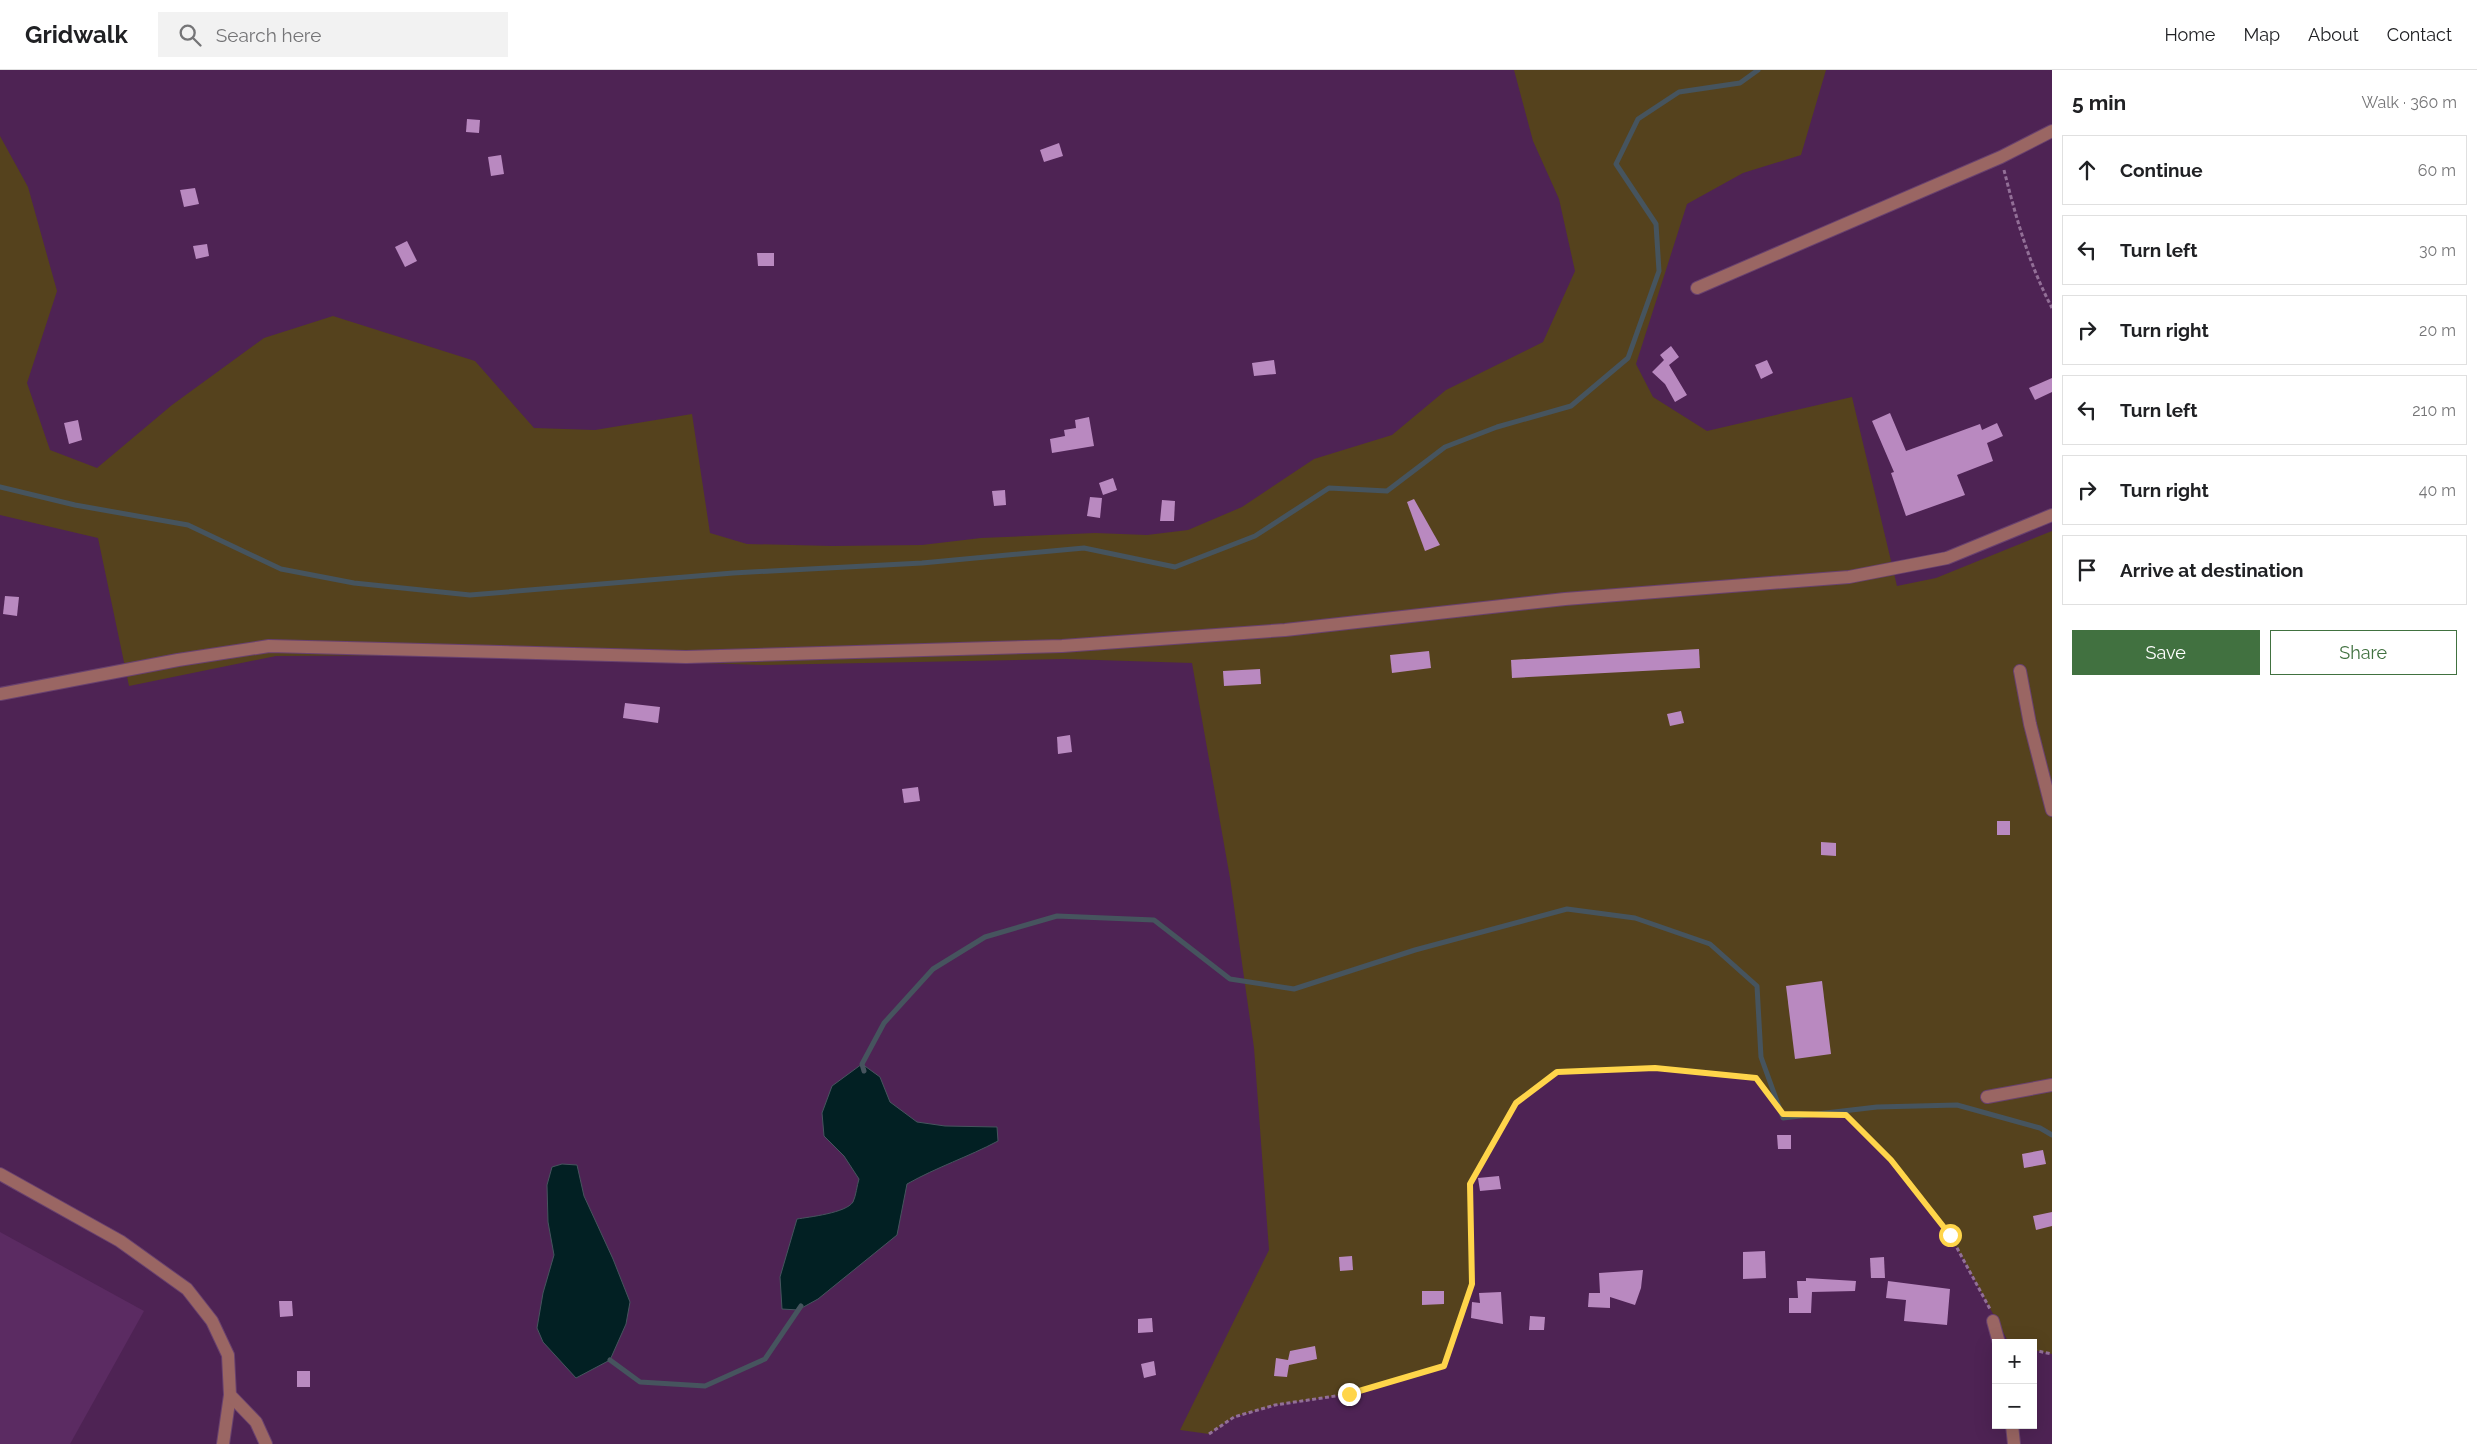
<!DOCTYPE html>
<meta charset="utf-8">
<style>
:root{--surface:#fff;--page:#f2f2f2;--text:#202124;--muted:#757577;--line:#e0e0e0;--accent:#417140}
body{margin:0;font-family:Raleway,sans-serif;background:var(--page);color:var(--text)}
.controls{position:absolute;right:15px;bottom:15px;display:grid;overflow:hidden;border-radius:0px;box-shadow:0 5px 20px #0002}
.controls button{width:45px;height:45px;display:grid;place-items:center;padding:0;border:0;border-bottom:1px solid var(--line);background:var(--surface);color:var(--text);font:25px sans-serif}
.stop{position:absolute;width:15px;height:15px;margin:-11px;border:4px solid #ffd54a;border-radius:50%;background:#fff}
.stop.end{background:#ffd54a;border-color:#fff;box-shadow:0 1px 5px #0008}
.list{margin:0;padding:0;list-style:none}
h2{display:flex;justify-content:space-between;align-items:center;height:65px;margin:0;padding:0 20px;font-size:21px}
h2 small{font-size:16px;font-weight:400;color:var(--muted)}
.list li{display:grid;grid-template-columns:32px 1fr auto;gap:15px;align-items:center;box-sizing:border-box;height:70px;margin:0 10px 10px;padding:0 10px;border:1px solid var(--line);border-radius:0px}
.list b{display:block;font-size:19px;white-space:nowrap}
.list em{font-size:16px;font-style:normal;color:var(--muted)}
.actions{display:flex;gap:10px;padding:15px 20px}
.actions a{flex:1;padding:11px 0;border:1px solid var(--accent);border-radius:0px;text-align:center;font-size:18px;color:var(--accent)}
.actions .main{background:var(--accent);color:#fff}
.icon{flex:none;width:28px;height:28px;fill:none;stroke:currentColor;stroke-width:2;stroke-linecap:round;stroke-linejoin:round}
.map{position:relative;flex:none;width:2052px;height:1374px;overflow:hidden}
header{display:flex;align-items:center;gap:30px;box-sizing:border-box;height:70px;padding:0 25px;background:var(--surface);border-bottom:1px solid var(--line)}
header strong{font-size:24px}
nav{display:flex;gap:28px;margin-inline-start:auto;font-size:18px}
.search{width:350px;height:45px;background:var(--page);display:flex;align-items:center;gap:12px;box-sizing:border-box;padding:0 18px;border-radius:0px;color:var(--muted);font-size:19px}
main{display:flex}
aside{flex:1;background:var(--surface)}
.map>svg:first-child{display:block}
.built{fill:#5b2b62}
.green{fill:#55421d}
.water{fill:#022023;stroke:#46545e}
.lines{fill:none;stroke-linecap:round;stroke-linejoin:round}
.stream{stroke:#46545e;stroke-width:5}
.building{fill:#b989c0}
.minor-casing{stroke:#69416f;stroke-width:14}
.path{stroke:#926f97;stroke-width:3;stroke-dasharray:4 2.5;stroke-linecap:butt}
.minor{stroke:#9a6663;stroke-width:12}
.route{stroke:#ffd54a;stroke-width:6}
</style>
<header>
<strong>Gridwalk</strong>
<div class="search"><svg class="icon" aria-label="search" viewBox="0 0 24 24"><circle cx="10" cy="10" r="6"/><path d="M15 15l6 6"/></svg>Search here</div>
<nav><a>Home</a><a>Map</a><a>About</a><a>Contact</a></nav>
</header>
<main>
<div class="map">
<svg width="2052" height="1374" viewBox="0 0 2052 1374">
<rect width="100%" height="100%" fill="#4e2354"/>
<!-- built -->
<path class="built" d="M0,1162L144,1241L70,1374H0Z"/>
<!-- green -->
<path class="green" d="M1514,0H1826L1801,85L1743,103L1687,134L1636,294L1653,327L1707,361L1852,327L1897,516L1936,508L2052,461V1284L2033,1280V1273H2009L1950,1165L1891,1090L1846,1045L1783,1044L1756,1008L1655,998L1557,1002L1515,1033L1470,1114L1472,1213L1443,1297L1349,1324L1275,1335L1234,1347L1209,1364L1180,1360L1269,1180L1254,978L1230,808L1192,593L1065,589L763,595L454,585L276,586L129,616L98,468L0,445V66L28,117L57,221L27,313L50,380L97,398L172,335L264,268L333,246L475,291L534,358L595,360L692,344L710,463L747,474L832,476L922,475L981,468L1095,463L1147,465L1188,460L1242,437L1314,389L1392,365L1446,320L1543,272L1575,201L1559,129L1533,71Z"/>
<!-- water -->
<g class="water">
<path d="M862,994L880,1007L890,1032L917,1052L945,1056L997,1057L998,1071C968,1087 937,1097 907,1114L897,1165L818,1229L798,1240L782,1239L780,1207L797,1149C809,1147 846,1143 853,1132C856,1126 857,1115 859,1109L844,1086L824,1066L822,1043L832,1016Z"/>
<path d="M562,1094L577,1095L584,1126L613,1189L630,1232L626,1254L610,1290L576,1308L543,1272L537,1258L543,1223L554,1185L548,1152L547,1115L552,1097Z"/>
</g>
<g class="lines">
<!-- stream -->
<g class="stream">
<path d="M0,417L75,435L188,455L281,499L354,513L470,525L733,503L922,493L1084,478L1175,497L1255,466L1329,418L1387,421L1445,377L1497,357L1571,336L1628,288L1659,201L1656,154L1616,94L1638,49L1679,22L1740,13L1758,0"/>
<path d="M864,1001L862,994L884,953L933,899L985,867L1057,846L1154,850L1230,909L1294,919L1415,880L1567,839L1635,848L1710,874L1757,916L1761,987L1783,1048L1877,1037L1957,1035L2040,1058L2052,1065"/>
<path d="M610,1290L640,1312L705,1316L765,1289L801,1236"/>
</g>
</g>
<!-- building -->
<g class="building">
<path d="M467,49L480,50L479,63L466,62Z"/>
<path d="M1059,73L1063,86L1044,92L1040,80Z"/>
<path d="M501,85L504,104L491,106L488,87Z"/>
<path d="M195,118L199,134L184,137L180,120Z"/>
<path d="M407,171L417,191L405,197L395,177Z"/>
<path d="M207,174L209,186L196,189L193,176Z"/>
<path d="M757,183H774V196H758Z"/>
<path d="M1671,276L1679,287L1669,295L1687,325L1675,332L1665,314L1652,302L1664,290L1660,285Z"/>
<path d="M1274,290L1276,304L1254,306L1252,293Z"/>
<path d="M1767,290L1773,303L1761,309L1755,295Z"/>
<path d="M2052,308V322L2035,330L2029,318Z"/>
<path d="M1890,343L1906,381L1980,354L1982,360L1997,353L2003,366L1987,373L1993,391L1957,405L1965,425L1906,446L1891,403L1894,402L1872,351Z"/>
<path d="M1089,347L1094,376L1052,383L1050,369L1065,366L1064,360L1076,358L1075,350Z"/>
<path d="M78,350L82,370L69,374L64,353Z"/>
<path d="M1113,408L1117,420L1103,425L1099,413Z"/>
<path d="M1005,420L1006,435L994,436L992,421Z"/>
<path d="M1090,427L1102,428L1100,448L1087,446Z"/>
<path d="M1414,429L1440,475L1425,481L1407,432Z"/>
<path d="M1162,430L1175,431L1174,451H1160Z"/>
<path d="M5,526L19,527L17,546L3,544Z"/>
<path d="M1699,579L1700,598L1512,608L1511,590Z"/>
<path d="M1429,581L1431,598L1392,603L1390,585Z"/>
<path d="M1260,599L1261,614L1224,616L1223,601Z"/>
<path d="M625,633L660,637L658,653L623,648Z"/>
<path d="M1681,641L1684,653L1670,656L1667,644Z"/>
<path d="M1070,665L1072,682L1058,684L1057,667Z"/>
<path d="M918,717L920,731L904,733L902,719Z"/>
<rect x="1997" y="751" width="13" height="14"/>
<path d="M1821,772L1836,773V786L1821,785Z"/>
<path d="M1822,911L1831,984L1795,989L1786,916Z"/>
<path d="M1777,1065H1791V1079H1778Z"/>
<path d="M2043,1080L2046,1094L2024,1098L2022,1084Z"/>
<path d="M1499,1106L1501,1119L1480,1121L1478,1108Z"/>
<path d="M2052,1142V1156L2036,1160L2033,1146Z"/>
<path d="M1765,1181L1766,1208L1743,1209V1182Z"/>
<path d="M1352,1186L1353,1200L1340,1201L1339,1187Z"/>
<path d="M1884,1187L1885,1208H1871L1870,1188Z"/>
<path d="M1643,1200L1641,1218L1635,1235L1610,1227V1238L1588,1237L1589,1223H1600L1599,1203Z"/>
<path d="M1806,1208L1856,1211L1855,1221L1812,1222L1811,1243H1789V1228H1798L1797,1211H1806Z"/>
<path d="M1888,1211L1950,1219L1947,1255L1904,1251L1906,1230L1886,1228Z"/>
<path d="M1422,1221H1444V1234L1422,1235Z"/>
<path d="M1501,1222L1503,1254L1471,1248L1472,1232L1480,1233L1479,1223Z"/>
<path d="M279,1231H292L293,1246L280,1247Z"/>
<path d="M1530,1246L1545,1247L1544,1260H1529Z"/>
<path d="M1152,1248L1153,1262L1138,1263V1249Z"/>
<path d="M1315,1276L1317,1289L1289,1295L1287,1307L1274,1306L1276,1288L1288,1290L1290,1281Z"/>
<path d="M1154,1291L1156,1305L1144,1308L1141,1294Z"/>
<rect x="297" y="1301" width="13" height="16"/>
</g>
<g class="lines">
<!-- minor casing -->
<g class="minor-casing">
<g id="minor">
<path d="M1697,218L2001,87L2052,61"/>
<path d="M2020,601L2030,654L2052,740"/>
<path d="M0,624L178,590L269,576L686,587L1062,576L1285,560L1565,529L1849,507L1947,488L2052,445"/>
<path d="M1987,1027L2052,1015"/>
<path d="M0,1104L120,1171L187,1219L212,1251L228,1285L230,1325L223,1374"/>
<path d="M1993,1251L1999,1273"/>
<path d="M230,1325L256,1352L266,1374"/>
<path d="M2012,1355L2014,1374"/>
</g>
</g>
<!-- path -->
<g class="path">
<path d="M2004,100C2016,148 2029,194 2052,238"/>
<path d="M2033,1280L2052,1284"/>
<path d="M1209,1364L1234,1347L1275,1335L1349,1324L1443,1297L1472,1213L1470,1114L1515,1033L1557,1002L1655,998L1756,1008L1783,1044L1846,1045L1891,1090L1950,1165L1990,1239"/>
</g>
<!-- minor -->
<use href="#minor" class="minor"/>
</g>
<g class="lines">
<!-- route -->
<path class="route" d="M1349,1324L1444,1296L1472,1214L1470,1114L1516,1033L1557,1002L1655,998L1756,1008L1783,1044L1846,1045L1891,1090L1950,1165"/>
</g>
</svg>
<div class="controls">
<button>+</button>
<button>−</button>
</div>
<div class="stop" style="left:1950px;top:1165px"></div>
<div class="stop end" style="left:1349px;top:1324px"></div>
</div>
<aside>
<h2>5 min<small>Walk · 360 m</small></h2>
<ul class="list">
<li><svg class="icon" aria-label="ahead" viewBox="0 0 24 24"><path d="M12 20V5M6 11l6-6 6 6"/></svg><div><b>Continue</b></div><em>60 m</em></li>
<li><svg class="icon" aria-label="left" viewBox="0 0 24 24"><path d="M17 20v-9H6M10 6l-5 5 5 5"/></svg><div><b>Turn left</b></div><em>30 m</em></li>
<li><svg class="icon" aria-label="right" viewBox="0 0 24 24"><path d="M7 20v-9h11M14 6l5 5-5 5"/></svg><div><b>Turn right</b></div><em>20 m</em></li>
<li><svg class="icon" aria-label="left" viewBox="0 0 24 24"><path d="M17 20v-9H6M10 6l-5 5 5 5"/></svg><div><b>Turn left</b></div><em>210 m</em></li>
<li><svg class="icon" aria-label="right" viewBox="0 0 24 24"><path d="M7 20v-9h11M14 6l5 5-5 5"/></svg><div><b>Turn right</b></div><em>40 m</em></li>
<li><svg class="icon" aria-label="arrive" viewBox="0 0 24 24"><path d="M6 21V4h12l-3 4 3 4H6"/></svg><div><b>Arrive at destination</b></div></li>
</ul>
<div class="actions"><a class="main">Save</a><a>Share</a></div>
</aside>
</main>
